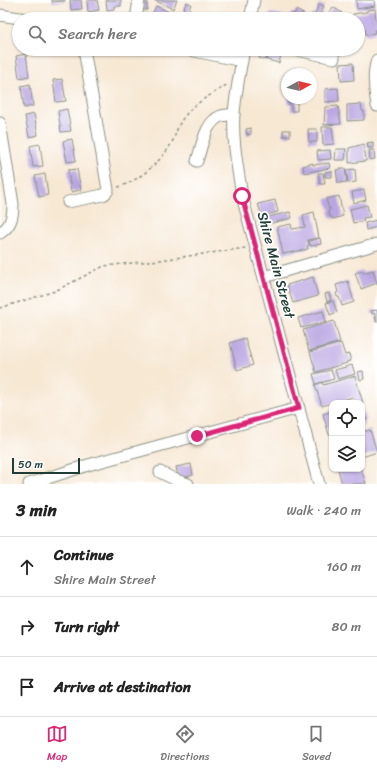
<!DOCTYPE html>
<meta charset="utf-8">
<style>
:root{--surface:#fff;--page:#f2f2f2;--text:#222;--muted:#767676;--line:#e0e0e0;--accent:#db2777}
body{margin:0;font-family:Sriracha,sans-serif;background:var(--page);color:var(--text)}
.controls{position:absolute;right:12px;bottom:12px;display:grid;overflow:hidden;border-radius:8px;box-shadow:0 1px 3px #0004}
.controls button{width:36px;height:36px;display:grid;place-items:center;padding:0;border:0;border-bottom:1px solid var(--line);background:var(--surface);color:var(--text);font:20px sans-serif}
.compass{position:absolute;left:281px;top:68px;width:36px;height:36px;border-radius:50%;background:var(--surface);box-shadow:0 1px 3px #0004;rotate:82deg}
.scale{position:absolute;left:12px;bottom:10px;width:68px;box-sizing:border-box;padding-left:4px;border:2px solid #1f3d34;border-top:0;font-size:11px;line-height:14px;white-space:nowrap;color:#1f3d34;-webkit-text-stroke:3px #fff;paint-order:stroke}
.stop{position:absolute;width:12px;height:12px;margin:-9px;border:3px solid #db2777;border-radius:50%;background:#fff}
.stop.end{background:#db2777;border-color:#fff;box-shadow:0 1px 4px #0008}
.list{margin:0;padding:0;list-style:none}
h2{display:flex;justify-content:space-between;align-items:center;height:52px;margin:0;padding:0 16px;font-size:17px}
h2 small{font-size:13px;font-weight:400;color:var(--muted)}
.list li{display:grid;grid-template-columns:26px 1fr auto;gap:12px;align-items:center;box-sizing:border-box;height:60px;padding:0 16px;border-top:1px solid var(--line)}
.list b{display:block;font-size:15px;white-space:nowrap}
.list p{margin:0;font-size:13px;white-space:nowrap;color:var(--muted)}
.list em{font-size:13px;font-style:normal;color:var(--muted)}
.icon{flex:none;width:22px;height:22px;fill:none;stroke:currentColor;stroke-width:2;stroke-linecap:round;stroke-linejoin:round}
.map{position:relative;flex:none;width:377px;height:484px;overflow:hidden}
.search{position:absolute;background:var(--surface);box-shadow:0 1px 3px #0004;left:12px;right:12px;top:12px;height:44px;display:flex;align-items:center;gap:10px;box-sizing:border-box;padding:0 14px;border-radius:22px;color:var(--muted);font-size:15px}
.sheet{height:232px;background:var(--surface)}
nav{display:flex;justify-content:space-around;align-items:center;box-sizing:border-box;height:56px;border-top:1px solid var(--line);background:var(--surface);font-size:11px;color:var(--muted)}
nav a{display:grid;justify-items:center;gap:2px}
nav .on{color:var(--accent)}
.map>svg:first-child{display:block}
.building{fill:#b9a5e2}
.lines{fill:none;stroke-linecap:round;stroke-linejoin:round}
.minor-casing{stroke:#8b9284;stroke-width:13}
.path{stroke:#8b9284;stroke-width:1.5;stroke-dasharray:3 3;stroke-linecap:butt}
.minor{stroke:#fff;stroke-width:11}
.route{stroke:#db2777;stroke-width:5}
.labels{text-anchor:middle;dominant-baseline:central;stroke-width:3.5;stroke-linejoin:round;paint-order:stroke}
.street-label{font-size:14px;fill:#1f3d34;stroke:#fff}
</style>
<div class="map">
<svg width="377" height="484" viewBox="0 0 377 484">
<rect width="100%" height="100%" fill="#fff"/>
<filter id="ink" filterUnits="userSpaceOnUse"><feTurbulence type="fractalNoise" baseFrequency=".025" numOctaves="2"/><feDisplacementMap in="SourceGraphic" scale="8" xChannelSelector="R" yChannelSelector="G"/><feConvolveMatrix kernelMatrix="1 2 1 2 8 2 1 2 1" color-interpolation-filters="sRGB"/></filter>
<filter id="wash" filterUnits="userSpaceOnUse"><feTurbulence type="fractalNoise" baseFrequency=".012" numOctaves="4" result="noise"/><feDisplacementMap in="SourceGraphic" scale="16" xChannelSelector="R" yChannelSelector="G"/><feGaussianBlur stdDeviation="0.9" result="paint"/><feColorMatrix in="noise" values="0 0 0 0 0 0 0 0 0 0 0 0 0 0 0 0 0 1.4 0 .05"/><feComposite in="paint" operator="in"/></filter>
<g filter="url(#wash)">
<rect width="100%" height="100%" fill="#f7e8d4"/>
<g id="blocks">
<!-- building -->
<g class="building">
<path d="M52,0H65V1L52,2Z"/>
<path d="M70,0H81L82,9L71,10Z"/>
<path d="M87,0H97L99,10L88,12Z"/>
<path d="M106,0H121V6H114V9L107,10Z"/>
<path d="M143,0H147V10H142Z"/>
<path d="M154,0H177L173,9Z"/>
<path d="M356,0H374L375,6L357,9Z"/>
<path d="M186,2L191,4L188,13L183,11Z"/>
<path d="M319,4L324,6L320,16L315,14Z"/>
<path d="M156,6L178,16L176,19H150Z"/>
<path d="M333,7L342,13L338,19H332L327,16Z"/>
<path d="M375,9L377,30H374L375,33L366,35L365,29L361,30V27L358,28V19H354L353,14L367,12V10Z"/>
<path d="M296,10L305,15L303,19H288L291,13L294,14Z"/>
<path d="M270,13L283,15L282,19H269Z"/>
<path d="M142,14H148L147,19H142Z"/>
<path d="M312,14L323,19H310Z"/>
<path d="M260,49L269,50L266,60L259,58Z"/>
<path d="M325,49H334V52Z"/>
<path d="M269,53L281,55L279,63L267,60Z"/>
<path d="M26,54L29,76L19,78L16,56Z"/>
<path d="M353,63L354,80L341,81L340,64Z"/>
<path d="M62,79L66,101L56,102L53,80Z"/>
<path d="M30,84L33,106L24,108L21,86Z"/>
<path d="M338,88L339,101L325,102V89Z"/>
<path d="M288,98H297V111H291V104H288Z"/>
<path d="M361,104L362,111H364V120L347,121V105Z"/>
<path d="M338,106L341,124L324,125L325,107Z"/>
<path d="M67,109L71,131L61,132L58,111Z"/>
<path d="M34,114L38,135L29,137L25,116Z"/>
<path d="M322,127H332L334,144L323,145Z"/>
<path d="M251,128V134L247,135L246,129Z"/>
<path d="M308,129H317V142H309Z"/>
<rect x="283" y="130" width="7" height="6"/>
<path d="M72,139L76,161L67,162L63,141Z"/>
<path d="M373,142V148H368L367,143Z"/>
<path d="M40,144L43,166L33,167L30,146Z"/>
<path d="M364,144L366,161L349,163V148Z"/>
<path d="M336,149H346L345,160H335Z"/>
<path d="M330,150L331,159L318,160L317,151Z"/>
<path d="M369,150H374L375,159L370,160Z"/>
<path d="M313,163V165L329,163L330,168L304,173L303,166Z"/>
<path d="M345,168L347,182L338,183L336,170Z"/>
<path d="M77,169L81,190L71,192L68,170Z"/>
<path d="M355,169L356,182L348,183L346,170Z"/>
<path d="M332,171V177H325V172Z"/>
<path d="M318,173H323L325,184H320Z"/>
<path d="M45,174L48,195L39,197L35,176Z"/>
<path d="M364,190L366,200L354,203L352,192Z"/>
<path d="M339,196L343,216L333,219L332,217H330L328,211L330,210V208L329,209L326,199Z"/>
<path d="M275,200L278,212L262,216L258,204Z"/>
<path d="M367,205L370,217L363,218L364,221L353,223L350,209Z"/>
<path d="M290,212L292,218L260,226L259,219Z"/>
<path d="M314,212L319,238L308,240L309,245L307,246L308,249L283,254L277,227L291,224L292,229L305,227L303,215Z"/>
<path d="M377,220V227L366,230L365,223Z"/>
<path d="M320,238L321,244L311,246L309,241Z"/>
<path d="M373,270L377,283L361,289L355,273L362,271L363,273Z"/>
<path d="M313,277L318,296L293,303L287,285Z"/>
<path d="M348,281L354,302L342,306L339,297H337L336,293L338,292L336,285Z"/>
<path d="M329,293L331,300L327,302L325,294Z"/>
<path d="M333,301L337,312L330,315L326,303Z"/>
<path d="M377,310V322H376L375,313L372,314L371,311Z"/>
<path d="M323,311L326,322L301,328L298,318Z"/>
<path d="M334,321L340,342L309,351L303,330Z"/>
<path d="M245,338L253,365L237,370L230,343Z"/>
<path d="M341,343L345,355L349,354L351,361L346,362L347,363L316,372L310,352Z"/>
<path d="M352,365L355,374L338,379L335,370Z"/>
<path d="M331,370L334,379L316,384L313,374Z"/>
<path d="M363,371L364,379L360,380L358,372Z"/>
<path d="M355,376L363,403H355L353,397L322,406L315,385L322,382L323,385Z"/>
<path d="M332,411V434L329,435L323,414Z"/>
<path d="M364,412L367,420L364,421L365,425L362,426V413Z"/>
<path d="M370,430L377,452L362,457V432Z"/>
<path d="M191,464L193,475L179,479L176,467Z"/>
<path d="M338,469H361L366,484H342Z"/>
</g>
</g>
</g>
<g filter="url(#ink)">
<use href="#blocks" fill-opacity="0" stroke="#8b9284" stroke-width="1"/>
<g class="lines">
<!-- minor casing -->
<g class="minor-casing">
<g id="minor">
<path d="M0,15L26,19"/>
<path d="M136,19L139,0"/>
<path d="M250,19L254,0"/>
<path d="M185,49L242,61"/>
<path d="M244,49C240,70 236,92 234,113C232,141 238,169 242,196L319,484"/>
<path d="M292,49L334,58"/>
<path d="M377,60C372,75 375,91 377,106"/>
<path d="M0,123L13,204C13,217 11,226 0,233"/>
<path d="M197,161C202,146 205,122 221,116C225,115 230,115 234,114"/>
<path d="M68,202L103,195L106,193L108,190L84,49"/>
<path d="M264,277L377,244"/>
<path d="M160,472L176,480L188,484"/>
<path d="M29,484L88,465L299,408"/>
</g>
</g>
<!-- path -->
<g class="path">
<path d="M118,187C136,183 162,161 171,144C176,136 177,125 184,117C195,102 213,94 228,84"/>
<path d="M0,308L55,291L104,266L160,260L246,248"/>
</g>
<!-- minor -->
<use href="#minor" class="minor"/>
</g>
</g>
<g class="lines" filter="url(#ink)">
<!-- route -->
<path class="route" d="M197,436L299,408L242,196"/>
</g>
<g class="labels">
<!-- street labels -->
<g class="street-label">
<text transform="translate(276 265) rotate(75)">Shire Main Street</text>
</g>
</g>
</svg>
<div class="controls">
<button><svg class="icon" aria-label="locate" viewBox="0 0 24 24"><circle cx="12" cy="12" r="6"/><path d="M12 2v4M12 18v4M2 12h4M18 12h4"/></svg></button>
<button><svg class="icon" aria-label="layers" viewBox="0 0 24 24"><path d="M12 4l9 5-9 5-9-5zM3 14l9 5 9-5"/></svg></button>
</div>
<svg class="compass" viewBox="-18 -18 36 36"><path d="M0-13l5 13h-10z" fill="#e53935"/><path d="M0 13l5-13h-10z" fill="#767676"/></svg>
<div class="scale">50 m</div>
<div class="stop" style="left:242px;top:196px"></div>
<div class="stop end" style="left:197px;top:436px"></div>
<div class="search"><svg class="icon" aria-label="search" viewBox="0 0 24 24"><circle cx="10" cy="10" r="6"/><path d="M15 15l6 6"/></svg>Search here</div>
</div>
<section class="sheet">
<h2>3 min<small>Walk · 240 m</small></h2>
<ul class="list">
<li><svg class="icon" aria-label="ahead" viewBox="0 0 24 24"><path d="M12 20V5M6 11l6-6 6 6"/></svg><div><b>Continue</b><p>Shire Main Street</p></div><em>160 m</em></li>
<li><svg class="icon" aria-label="right" viewBox="0 0 24 24"><path d="M7 20v-9h11M14 6l5 5-5 5"/></svg><div><b>Turn right</b></div><em>80 m</em></li>
<li><svg class="icon" aria-label="arrive" viewBox="0 0 24 24"><path d="M6 21V4h12l-3 4 3 4H6"/></svg><div><b>Arrive at destination</b></div></li>
</ul>
</section>
<nav>
<a class="on"><svg class="icon" aria-label="map" viewBox="0 0 24 24"><path d="M3 6l6-2 6 2 6-2v14l-6 2-6-2-6 2zM9 4v14M15 6v14"/></svg>Map</a>
<a><svg class="icon" aria-label="directions" viewBox="0 0 24 24"><path d="M12 3l9 9-9 9-9-9zM9 14v-3h6M13 9l2 2-2 2"/></svg>Directions</a>
<a><svg class="icon" aria-label="saved" viewBox="0 0 24 24"><path d="M7 4h10v16l-5-4-5 4z"/></svg>Saved</a>
</nav>
